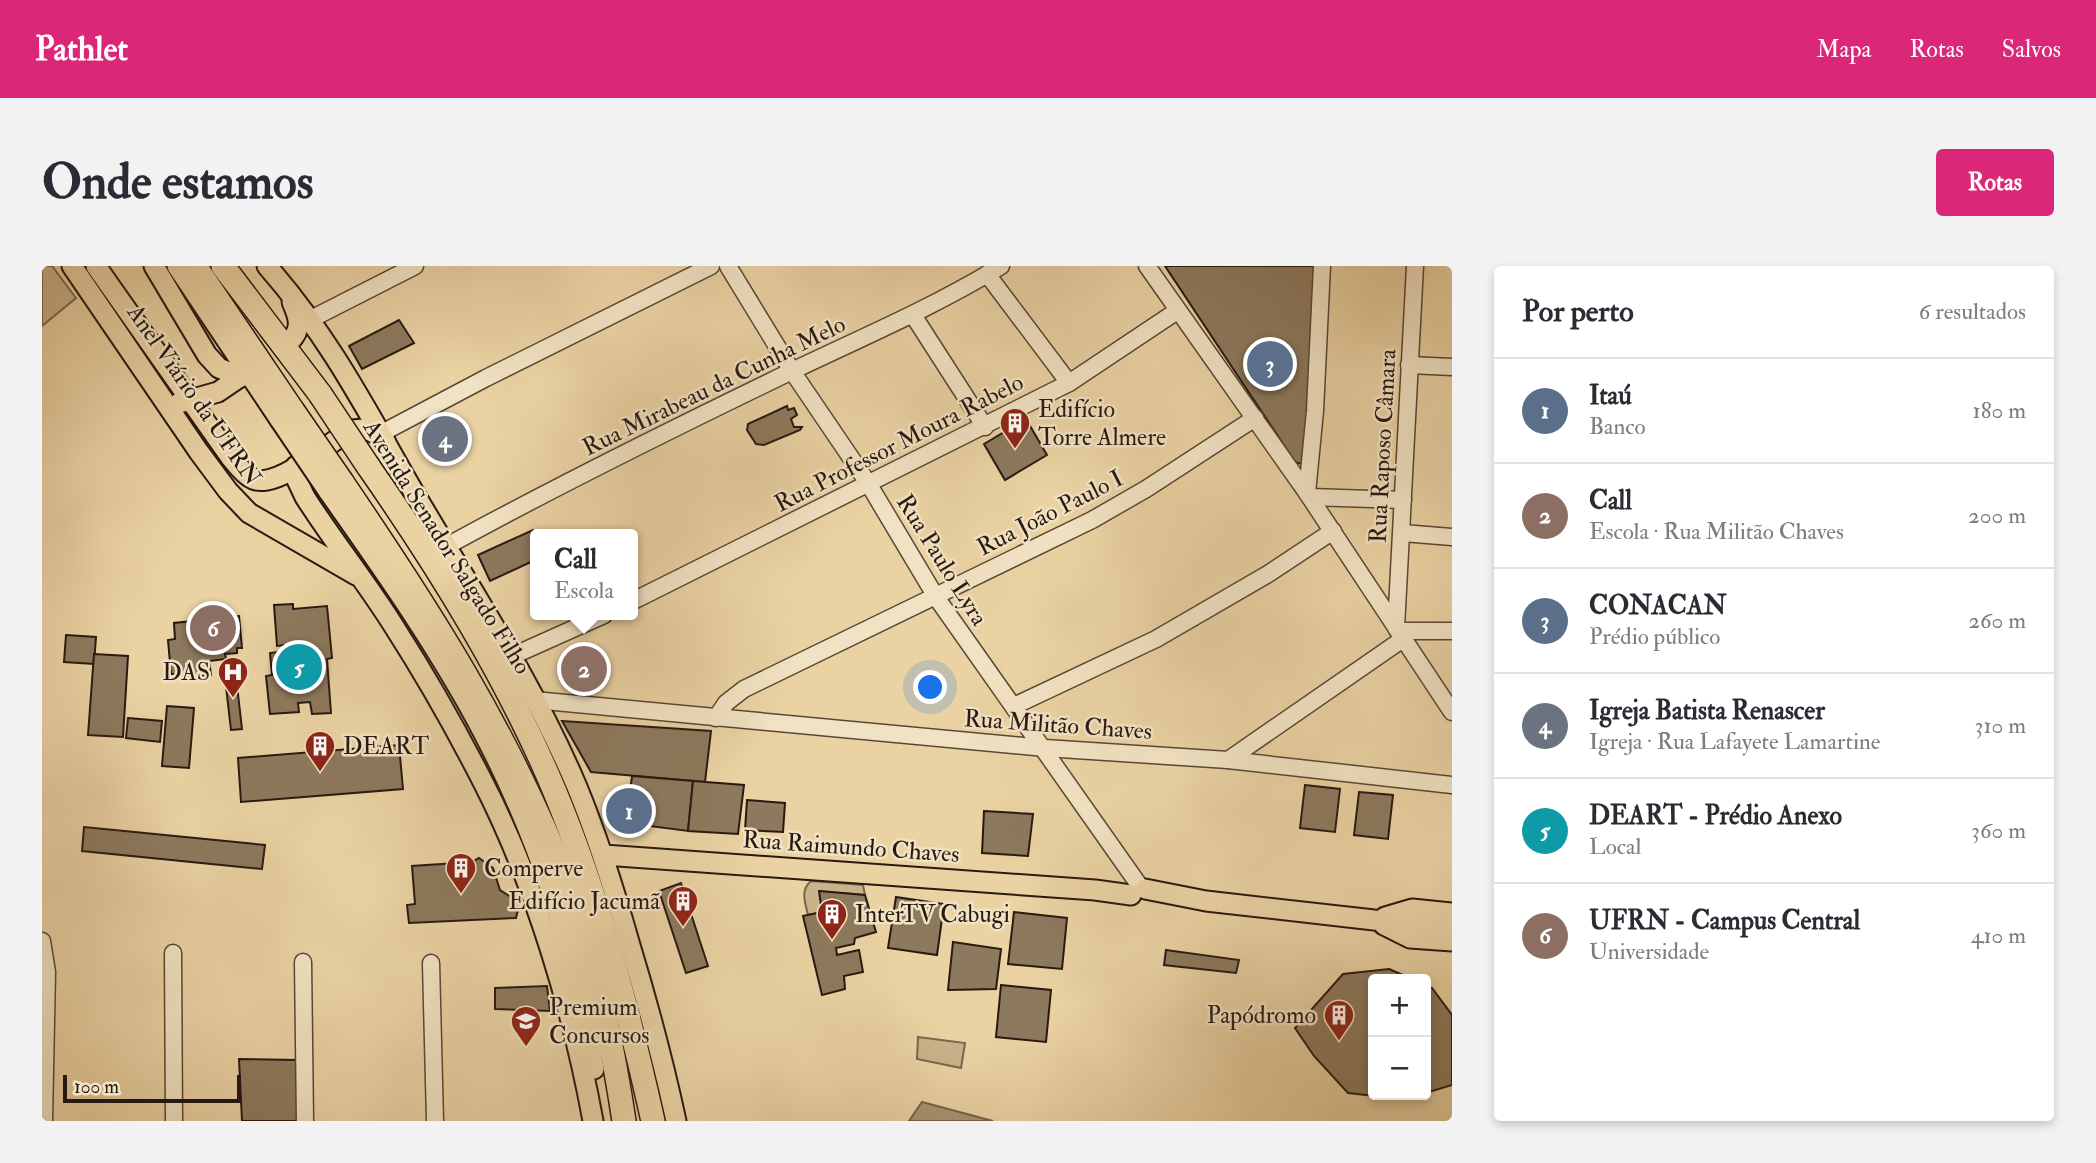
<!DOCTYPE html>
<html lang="pt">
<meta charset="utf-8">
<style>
:root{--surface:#fff;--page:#f2f2f3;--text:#2b2b33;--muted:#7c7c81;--line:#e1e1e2;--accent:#db2777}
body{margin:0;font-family:"IM FELL Double Pica",serif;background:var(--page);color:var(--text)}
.controls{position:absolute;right:21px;bottom:21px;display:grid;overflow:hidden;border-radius:7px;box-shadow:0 4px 10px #0003}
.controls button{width:63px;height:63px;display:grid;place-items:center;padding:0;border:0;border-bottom:2px solid var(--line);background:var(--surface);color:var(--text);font:35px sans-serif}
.scale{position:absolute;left:21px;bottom:18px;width:178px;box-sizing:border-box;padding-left:7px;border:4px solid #281911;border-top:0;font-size:19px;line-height:24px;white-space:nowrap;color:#281911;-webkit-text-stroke:5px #f1e2c3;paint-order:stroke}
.you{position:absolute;left:889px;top:422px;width:24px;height:24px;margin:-18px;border:5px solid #fff;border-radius:50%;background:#1a73e8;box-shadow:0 0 0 10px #1a73e833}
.badge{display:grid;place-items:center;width:46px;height:46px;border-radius:50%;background:var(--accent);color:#fff;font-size:23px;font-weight:700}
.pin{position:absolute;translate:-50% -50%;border:4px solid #fff;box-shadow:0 2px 7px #0006}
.popup{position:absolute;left:488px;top:263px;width:108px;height:91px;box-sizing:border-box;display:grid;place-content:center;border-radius:7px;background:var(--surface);filter:drop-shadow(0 2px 5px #0005);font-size:23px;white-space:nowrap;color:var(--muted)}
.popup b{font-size:26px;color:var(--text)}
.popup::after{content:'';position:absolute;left:50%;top:100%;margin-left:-14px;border:14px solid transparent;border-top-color:var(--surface)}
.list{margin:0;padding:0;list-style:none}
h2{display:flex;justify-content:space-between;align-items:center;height:91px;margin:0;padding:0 28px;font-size:30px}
h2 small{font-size:23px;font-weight:400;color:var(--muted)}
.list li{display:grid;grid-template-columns:46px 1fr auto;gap:21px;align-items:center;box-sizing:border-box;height:105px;padding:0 28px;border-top:2px solid var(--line)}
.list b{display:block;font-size:26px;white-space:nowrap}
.list p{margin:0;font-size:23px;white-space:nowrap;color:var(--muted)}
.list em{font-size:23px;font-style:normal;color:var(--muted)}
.map{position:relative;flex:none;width:1410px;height:855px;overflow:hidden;border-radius:7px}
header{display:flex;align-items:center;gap:42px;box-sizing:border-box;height:98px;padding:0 35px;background:var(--accent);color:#fff}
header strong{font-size:33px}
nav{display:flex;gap:38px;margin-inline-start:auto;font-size:24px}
.intro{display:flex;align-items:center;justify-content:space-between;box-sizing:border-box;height:168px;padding:0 42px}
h1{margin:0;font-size:49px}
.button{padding:18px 32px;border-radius:7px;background:var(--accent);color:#fff;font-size:24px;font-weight:700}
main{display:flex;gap:42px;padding:0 42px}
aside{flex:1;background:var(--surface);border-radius:7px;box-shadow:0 4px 10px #0003}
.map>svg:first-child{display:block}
.green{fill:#c9b38a;stroke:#78664e;stroke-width:2}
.water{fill:#a89371;stroke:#75624b;stroke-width:2}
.building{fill:#8d795d;stroke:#281911;stroke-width:2}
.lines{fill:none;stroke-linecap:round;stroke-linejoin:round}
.minor-casing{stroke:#584736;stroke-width:19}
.major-casing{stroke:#281911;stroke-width:23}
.highway-casing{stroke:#281911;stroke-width:26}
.minor{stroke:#f1e2c3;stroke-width:16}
.major{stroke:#ead2a3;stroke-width:19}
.highway{stroke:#ead2a3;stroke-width:23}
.major-bridge-casing{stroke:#281911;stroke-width:23;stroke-linecap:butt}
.highway-bridge-casing{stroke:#281911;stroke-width:26;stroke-linecap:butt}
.major-bridge{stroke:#ead2a3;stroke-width:19}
.highway-bridge{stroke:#ead2a3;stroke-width:23}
.labels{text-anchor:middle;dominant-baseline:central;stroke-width:5;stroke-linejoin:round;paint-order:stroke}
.street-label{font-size:24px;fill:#281911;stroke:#f1e2c3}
.poi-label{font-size:24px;fill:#281911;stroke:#f1e2c3;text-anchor:start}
</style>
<header>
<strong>Pathlet</strong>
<nav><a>Mapa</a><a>Rotas</a><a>Salvos</a></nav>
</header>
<div class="intro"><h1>Onde estamos</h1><a class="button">Rotas</a></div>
<main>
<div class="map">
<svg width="1410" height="855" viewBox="0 0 1410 855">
<rect width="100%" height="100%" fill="#ead2a3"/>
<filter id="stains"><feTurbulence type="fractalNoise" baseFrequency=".00286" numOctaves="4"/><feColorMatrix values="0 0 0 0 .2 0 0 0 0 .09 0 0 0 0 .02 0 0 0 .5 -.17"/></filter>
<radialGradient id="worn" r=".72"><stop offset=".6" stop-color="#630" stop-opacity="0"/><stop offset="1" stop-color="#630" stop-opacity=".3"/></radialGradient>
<!-- green -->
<g class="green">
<path d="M0,0H10L34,32L0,60Z"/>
<path d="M769,615L821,619L823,629L778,625L780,646L766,649C763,636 758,624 769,615Z"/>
<path d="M876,771L923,777L919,802L875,793Z"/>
</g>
<!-- water -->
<path class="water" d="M880,836L951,855H867Z"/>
<!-- building -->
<g class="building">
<path d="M1123,0H1272L1265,200L1253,196Z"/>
<path d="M357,54L372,77L320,103L307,80Z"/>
<path d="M745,140L746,144L752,142L755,149L749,153L752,161H760L758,164L722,179L714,178L705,164L706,158Z"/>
<path d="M984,153L1005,189L963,214L942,178Z"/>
<path d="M491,264L493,269V294L448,315L436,289Z"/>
<path d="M251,338V343L285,340L290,392L285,393L289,447L270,448L268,436L256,437L257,446L228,448L224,410L230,409L228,387L244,385L243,379L235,380L232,339Z"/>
<path d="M197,350L200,382H195V387L183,388L184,393L167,395L169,409L138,412L137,408H129L126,374L133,373L132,357Z"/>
<path d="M24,369L54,371L52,398L22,396Z"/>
<path d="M52,388L86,390L81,471L46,469Z"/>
<path d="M193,402L200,463L189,464L182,403Z"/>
<path d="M125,440L152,442L147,502L120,500Z"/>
<path d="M86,452L120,455L118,476L84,472Z"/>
<path d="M520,455L669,465L663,516L549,506Z"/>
<path d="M357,479L361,523L199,536L196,492Z"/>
<path d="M590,510L651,515L646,565L584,557Z"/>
<path d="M651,515L702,519L696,568L646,565Z"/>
<path d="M1263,519L1298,523L1293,566L1258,562Z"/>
<path d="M1317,526L1351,529L1346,573L1312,569Z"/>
<path d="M705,534L743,537L741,566L703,564Z"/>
<path d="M942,545L991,548L986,590L940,587Z"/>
<path d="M42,561L223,579L220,603L40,585Z"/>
<path d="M437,592L451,602L458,624L472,633L476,644L474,652L367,657L365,639L373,638L370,600L430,596Z"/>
<path d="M639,617L666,700L644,707L617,625Z"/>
<path d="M777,625L823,629L834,666L813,672L812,678L794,682L795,689L817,684L821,706L802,710L803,723L780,729L761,650L780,646Z"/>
<path d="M854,631L902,638L895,689L846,682Z"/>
<path d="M972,646L1025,652L1020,703L966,698Z"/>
<path d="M911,676L959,683L954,723L906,724Z"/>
<path d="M1124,684L1197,694L1194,707L1122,699Z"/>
<path d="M1347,703L1370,713H1331V829H1376L1359,833L1306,827L1272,790L1253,762L1301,708Z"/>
<path d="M959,719L1009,724L1004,776L954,771Z"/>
<path d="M505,720L508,745L453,743V722Z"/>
<path d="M1384,720L1390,722L1410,749V819L1384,827Z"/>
<path d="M197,793L256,794V855H200Z"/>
</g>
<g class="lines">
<!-- minor casing -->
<g class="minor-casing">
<g id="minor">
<path d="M686,0L750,105L826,217L894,331L1097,619"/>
<path d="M1105,0L1265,227L1410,446"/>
<path d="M945,8L1027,117"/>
<path d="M871,49L943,161"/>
<path d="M269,53L373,0"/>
<path d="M1367,99L1410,101"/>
<path d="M340,167L444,112L669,0"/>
<path d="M1265,227L1273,145L1280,0"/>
<path d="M1268,231L1361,234"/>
<path d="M1361,267L1410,271"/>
<path d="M405,280C518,218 634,161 750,105C821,71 892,41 959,0"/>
<path d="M591,335L1027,117L1135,45"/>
<path d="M1354,362L1373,0"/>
<path d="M1356,365H1410"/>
<path d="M468,391L562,349"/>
<path d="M492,434L1003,482L1186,494L1410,519"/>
<path d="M972,440L1114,373L1226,308L1291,265"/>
<path d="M674,452L684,437L702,423L1050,254L1104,223L1213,152"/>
<path d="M1186,494L1361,373"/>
<path d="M0,675L5,706L2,855"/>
<path d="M131,687L132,855"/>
<path d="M261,696L263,855"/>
<path d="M389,697L393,855"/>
</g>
</g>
<!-- major casing -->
<g class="major-casing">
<g id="major">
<path d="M30,0L157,186L186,225L207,247L314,309"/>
<path d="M54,0L189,192C196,200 204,211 214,214C238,220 286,179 306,165C323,161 330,164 343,174"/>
<path d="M112,0L165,89L177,102L199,111"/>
<path d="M135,0L238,154"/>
<path d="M225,0C289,73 326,147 374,230C430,325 492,419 535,521C556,572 572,623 587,676C605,735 621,795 634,855"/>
<path d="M247,76C261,63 257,52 250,36"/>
<path d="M137,137L176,126L201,109"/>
<path d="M254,200V212L263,231C291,275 325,317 353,362C385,412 415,465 442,518C493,618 531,745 551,855"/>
<path d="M286,225C341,303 397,382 441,466C496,571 535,687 552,803"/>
<path d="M562,589L1053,624L1089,629"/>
<path d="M1103,623L1164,635L1332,654L1410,661"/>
<path d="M1343,651L1370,643L1410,647"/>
<path d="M1342,659L1368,672L1410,675"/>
</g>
</g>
<!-- highway casing -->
<g class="highway-casing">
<g id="highway">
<path d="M153,0L251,145"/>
<path d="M181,0L278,128"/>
<path d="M326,200C397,302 465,411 513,526C557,632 586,743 611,855"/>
<path d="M300,216C389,347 468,469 525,618C553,694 570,775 582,855"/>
</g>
</g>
<!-- minor -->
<use href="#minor" class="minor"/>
<!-- major -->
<use href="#major" class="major"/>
<!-- highway -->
<use href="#highway" class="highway"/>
<!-- major-bridge casing -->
<g class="major-bridge-casing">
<path id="major-bridge" d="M238,154L286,225"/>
</g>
<!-- highway-bridge casing -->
<g class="highway-bridge-casing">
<g id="highway-bridge">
<path d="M278,128L326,200"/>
<path d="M251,145L300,216"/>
</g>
</g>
<!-- major-bridge -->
<use href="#major-bridge" class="major-bridge"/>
<!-- highway-bridge -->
<use href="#highway-bridge" class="highway-bridge"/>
</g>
<!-- icons -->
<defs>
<g id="building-pin" transform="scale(1.575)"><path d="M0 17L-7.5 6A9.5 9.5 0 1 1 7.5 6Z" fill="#8f2418" stroke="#f1e2c3"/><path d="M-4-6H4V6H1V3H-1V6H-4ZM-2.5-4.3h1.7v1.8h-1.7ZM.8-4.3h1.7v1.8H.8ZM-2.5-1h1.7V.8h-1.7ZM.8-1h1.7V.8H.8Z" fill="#fff"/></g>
<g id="hospital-pin" transform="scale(1.575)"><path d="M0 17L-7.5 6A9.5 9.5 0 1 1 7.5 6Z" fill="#8f2418" stroke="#f1e2c3"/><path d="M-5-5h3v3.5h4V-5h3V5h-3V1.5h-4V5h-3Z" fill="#fff"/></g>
<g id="school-pin" transform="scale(1.575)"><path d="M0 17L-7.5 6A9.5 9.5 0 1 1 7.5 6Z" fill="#8f2418" stroke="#f1e2c3"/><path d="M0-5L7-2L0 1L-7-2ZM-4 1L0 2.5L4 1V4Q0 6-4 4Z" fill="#fff"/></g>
</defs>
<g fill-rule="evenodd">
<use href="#building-pin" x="973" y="157"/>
<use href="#hospital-pin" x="191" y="406"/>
<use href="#building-pin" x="278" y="480"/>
<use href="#building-pin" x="419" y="602"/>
<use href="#building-pin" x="641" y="635"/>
<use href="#building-pin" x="790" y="648"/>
<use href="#building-pin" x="1297" y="749"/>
<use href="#school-pin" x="484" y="755"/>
</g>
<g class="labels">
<!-- street labels -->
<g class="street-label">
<text transform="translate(672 120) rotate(-26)">Rua Mirabeau da Cunha Melo</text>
<text transform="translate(152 129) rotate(55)">Anel Viário da UFRN</text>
<text transform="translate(857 177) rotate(-27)">Rua Professor Moura Rabelo</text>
<text transform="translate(1341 180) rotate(-87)">Rua Raposo Câmara</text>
<text transform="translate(1008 247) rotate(-27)">Rua João Paulo I</text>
<text transform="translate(405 281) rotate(58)">Avenida Senador Salgado Filho</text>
<text transform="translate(900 294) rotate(58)">Rua Paulo Lyra</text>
<text transform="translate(1016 459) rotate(4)">Rua Militão Chaves</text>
<text transform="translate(809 581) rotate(4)">Rua Raimundo Chaves</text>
</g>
<!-- poi labels -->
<g class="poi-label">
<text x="996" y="143">Edifício<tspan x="996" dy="28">Torre Almere</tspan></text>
<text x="168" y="406" text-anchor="end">DAS</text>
<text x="301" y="480">DEART</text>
<text x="442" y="602">Comperve</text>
<text x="618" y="635" text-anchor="end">Edifício Jacumã</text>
<text x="813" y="648">InterTV Cabugi</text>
<text x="507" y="741">Premium<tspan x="507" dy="28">Concursos</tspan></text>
<text x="1274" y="749" text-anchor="end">Papódromo</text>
</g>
</g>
<rect width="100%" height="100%" filter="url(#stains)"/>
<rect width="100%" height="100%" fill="url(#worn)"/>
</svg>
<div class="controls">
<button>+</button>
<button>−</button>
</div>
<div class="scale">100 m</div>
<div class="you"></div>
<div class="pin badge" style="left:587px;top:545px;background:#5c6f8a">1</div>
<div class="pin badge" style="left:542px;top:403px;background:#8d6e63">2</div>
<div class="popup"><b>Call</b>Escola</div>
<div class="pin badge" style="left:1228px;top:98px;background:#5c6f8a">3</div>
<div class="pin badge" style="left:403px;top:173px;background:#6b7280">4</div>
<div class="pin badge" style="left:257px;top:401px;background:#0f9aa8">5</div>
<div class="pin badge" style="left:171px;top:362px;background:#8d6e63">6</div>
</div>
<aside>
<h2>Por perto<small>6 resultados</small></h2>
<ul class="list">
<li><span class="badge" style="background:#5c6f8a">1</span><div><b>Itaú</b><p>Banco</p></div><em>180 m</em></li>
<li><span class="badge" style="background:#8d6e63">2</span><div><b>Call</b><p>Escola · Rua Militão Chaves</p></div><em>200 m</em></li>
<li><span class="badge" style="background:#5c6f8a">3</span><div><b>CONACAN</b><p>Prédio público</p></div><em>260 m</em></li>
<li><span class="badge" style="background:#6b7280">4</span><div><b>Igreja Batista Renascer</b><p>Igreja · Rua Lafayete Lamartine</p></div><em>310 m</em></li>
<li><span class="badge" style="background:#0f9aa8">5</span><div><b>DEART - Prédio Anexo</b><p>Local</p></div><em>360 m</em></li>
<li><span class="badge" style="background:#8d6e63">6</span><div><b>UFRN - Campus Central</b><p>Universidade</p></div><em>410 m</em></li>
</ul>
</aside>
</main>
